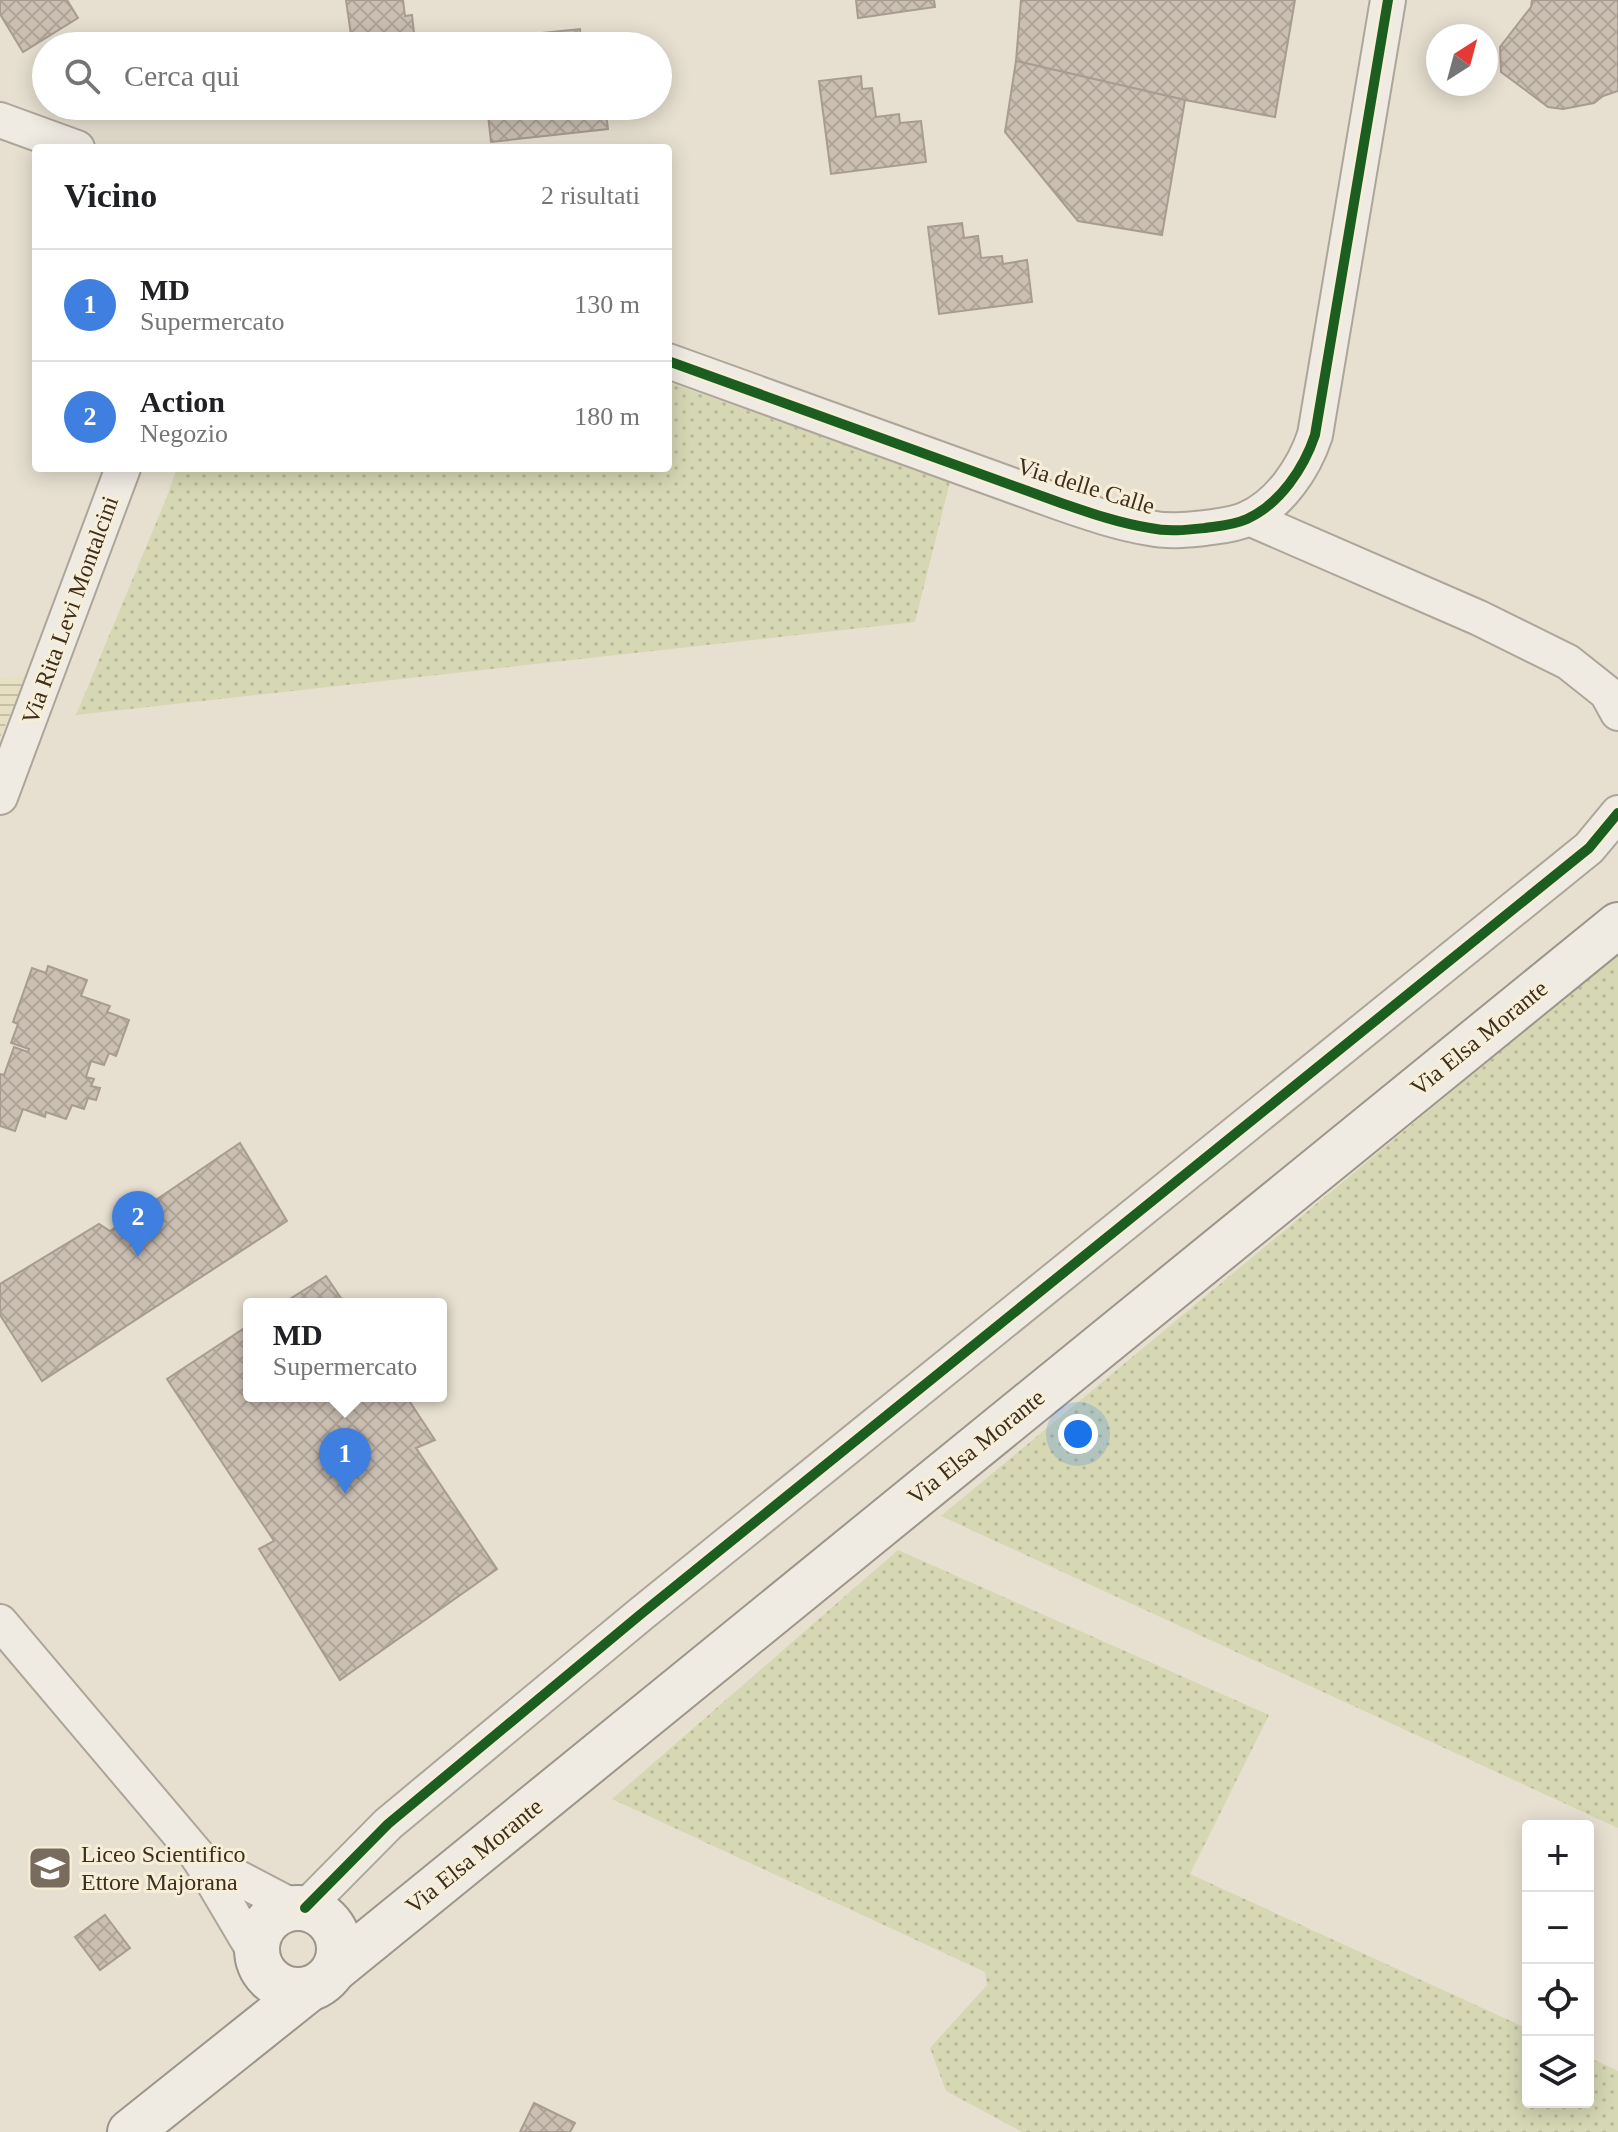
<!DOCTYPE html>
<html lang="it">
<meta charset="utf-8">
<style>
:root{--surface:#fff;--page:#f2f2f2;--text:#202124;--muted:#757577;--line:#e0e0e0;--accent:#0b8043}
body{margin:0;font-family:Georgia,serif;background:var(--page);color:var(--text)}
.controls{position:absolute;right:24px;bottom:24px;display:grid;overflow:hidden;border-radius:8px;box-shadow:0 4px 20px #0003}
.controls button{width:72px;height:72px;display:grid;place-items:center;padding:0;border:0;border-bottom:2px solid var(--line);background:var(--surface);color:var(--text);font:40px sans-serif}
.compass{position:absolute;left:1426px;top:24px;width:72px;height:72px;border-radius:50%;background:var(--surface);box-shadow:0 4px 20px #0003;rotate:36deg}
.you{position:absolute;left:1078px;top:1434px;width:28px;height:28px;margin:-20px;border:6px solid #fff;border-radius:50%;background:#1a73e8;box-shadow:0 0 0 12px #1a73e833}
.badge{display:grid;place-items:center;width:52px;height:52px;border-radius:50%;background:var(--accent);color:#fff;font-size:26px;font-weight:700}
.pin{position:absolute;translate:-50% -66px;filter:drop-shadow(0 2px 4px #0008)}
.pin::after{content:'';position:absolute;top:42px;width:28px;height:24px;background:inherit;clip-path:polygon(0 0,100% 0,50% 100%)}
.popup{position:absolute;left:243px;top:1298px;width:204px;height:104px;box-sizing:border-box;display:grid;place-content:center;border-radius:8px;background:var(--surface);filter:drop-shadow(0 2px 6px #0005);font-size:26px;white-space:nowrap;color:var(--muted)}
.popup b{font-size:30px;color:var(--text)}
.popup::after{content:'';position:absolute;left:50%;top:100%;margin-left:-16px;border:16px solid transparent;border-top-color:var(--surface)}
.list{margin:0;padding:0;list-style:none}
h2{display:flex;justify-content:space-between;align-items:center;height:104px;margin:0;padding:0 32px;font-size:34px}
h2 small{font-size:26px;font-weight:400;color:var(--muted)}
.list li{display:grid;grid-template-columns:52px 1fr auto;gap:24px;align-items:center;box-sizing:border-box;height:112px;padding:0 32px;border-top:2px solid var(--line)}
.list b{display:block;font-size:30px;white-space:nowrap}
.list p{margin:0;font-size:26px;white-space:nowrap;color:var(--muted)}
.list em{font-size:26px;font-style:normal;color:var(--muted)}
.icon{flex:none;width:44px;height:44px;fill:none;stroke:currentColor;stroke-width:2;stroke-linecap:round;stroke-linejoin:round}
.map{position:relative;flex:none;width:1618px;height:2132px;overflow:hidden}
.search{position:absolute;background:var(--surface);box-shadow:0 4px 20px #0003;left:32px;top:32px;width:640px;height:88px;display:flex;align-items:center;gap:20px;box-sizing:border-box;padding:0 28px;border-radius:44px;color:var(--muted);font-size:30px}
.panel{position:absolute;background:var(--surface);box-shadow:0 4px 20px #0003;left:32px;top:144px;width:640px;height:328px;border-radius:8px}
.map>svg:first-child{display:block}
.farmland{fill:url(#farmland-rules)}
.grass{fill:url(#grass-dots)}
.building{fill:url(#building-cross-hatch);stroke:#a89c90;stroke-width:2}
.lines{fill:none;stroke-linecap:round;stroke-linejoin:round}
.street-casing{stroke:#ada599;stroke-width:38}
.secondary-casing{stroke:#9c958a;stroke-width:48}
.street{stroke:#efebe3;stroke-width:34}
.secondary{stroke:#efebe3;stroke-width:44}
.cycleway-casing{stroke:#f7eed8;stroke-width:15}
.cycleway{stroke:#1b5e20;stroke-width:10}
.labels{text-anchor:middle;dominant-baseline:central;stroke-width:6;stroke-linejoin:round;paint-order:stroke}
.street-label{font-size:24px;fill:#3d2e20;stroke:#f7eed8}
.poi-label{font-size:24px;fill:#3d2e20;stroke:#f7eed8;text-anchor:start}
</style>
<div class="map">
<svg width="1618" height="2132" viewBox="0 0 1618 2132">
<defs>
<pattern id="farmland-rules" width="6" height="5" patternUnits="userSpaceOnUse" patternTransform="scale(2)"><rect width="6" height="5" fill="#e6dfc2"/><path d="M0 2.5h6" fill="none" stroke="#c6c0a6"/></pattern>
<pattern id="grass-dots" width="8" height="8" patternUnits="userSpaceOnUse" patternTransform="scale(2)"><rect width="8" height="8" fill="#d6d7b3"/><path d="M2 2h.1M6 6h.1" fill="none" stroke="#b9b99a" stroke-width="1.8" stroke-linecap="round"/></pattern>
<pattern id="building-cross-hatch" width="8" height="8" patternUnits="userSpaceOnUse" patternTransform="scale(2)"><rect width="8" height="8" fill="#cbbfb2"/><path d="M0 0l8 8M0 8l8-8" fill="none" stroke="#afa499"/></pattern>
</defs>
<rect width="100%" height="100%" fill="#e7e0d1"/>
<!-- farmland -->
<path class="farmland" d="M27,676L2,733L0,737V678Z"/>
<!-- grass -->
<g class="grass">
<path d="M668,382L950,482L915,622L76,715L166,499L177,468H668Z"/>
<path d="M1618,953V1828L941,1516Z"/>
<path d="M898,1550L1269,1715L1190,1874L1528,2029V2102H1588V2057L1618,2071V2132H1022L946,2091L930,2048L987,1985L985,1972L612,1799Z"/>
</g>
<!-- building -->
<g class="building">
<path d="M0,0H67L78,18L23,52L0,14Z"/>
<path d="M346,0H403L405,16L412,15L415,42L423,41L424,46H318V39L351,35Z"/>
<path d="M856,0H934L935,7L858,18Z"/>
<path d="M1021,0H1295L1275,117L1185,100L1016,61Z"/>
<path d="M1532,0H1618V91L1603,96L1594,103L1563,109L1548,107L1501,72L1500,47L1531,7Z"/>
<path d="M580,29L582,46H524L523,35Z"/>
<path d="M1016,61L1185,100L1162,235L1078,221L1005,132Z"/>
<path d="M861,76L862,89L872,88L876,117L899,114L900,123L921,121L926,162L831,174L819,81Z"/>
<path d="M487,106H605L608,129L491,142Z"/>
<path d="M962,223L964,238L978,236L981,258L1002,256L1003,264L1027,260L1032,302L939,314L928,227Z"/>
<path d="M48,966L87,980L81,996L110,1006L107,1012L129,1020L116,1056L109,1053L104,1065L91,1061L86,1077L94,1079L91,1086L100,1088L96,1100L88,1098L84,1109L72,1105L66,1119L46,1112L45,1117L23,1109L15,1131L0,1126V1074L4,1075L14,1047L28,1052L29,1049L11,1043L18,1024L13,1022L32,968L46,973Z"/>
<path d="M240,1143L287,1221L42,1381L0,1315V1284L99,1224L110,1231Z"/>
<path d="M326,1276L345,1304H282Z"/>
<path d="M249,1325V1396H406L435,1440L416,1448L497,1569L340,1680L259,1549L274,1541L167,1379Z"/>
<path d="M105,1915L130,1948L100,1970L75,1937Z"/>
<path d="M534,2103L575,2123L570,2132H520Z"/>
</g>
<g class="lines">
<!-- street casing -->
<g class="street-casing">
<g id="street">
<path d="M0,120L77,148"/>
<path d="M668,361L1061,503C1090,513 1119,523 1150,528C1168,532 1186,530 1205,528C1219,526 1234,525 1247,519C1280,504 1304,468 1315,435L1388,0"/>
<path d="M1249,518L1479,618L1568,662L1607,693L1618,713"/>
<path d="M0,797L123,468"/>
<path d="M0,1622L198,1856L259,1959"/>
<path d="M198,1857L294,1907"/>
<path d="M305,1908L388,1824L641,1614L1589,848L1618,813"/>
</g>
</g>
<!-- secondary casing -->
<g class="secondary-casing">
<g id="secondary">
<circle cx="298" cy="1949" r="41"/>
<path d="M335,1969L1618,925"/>
<path d="M130,2132L309,1989"/>
</g>
</g>
<!-- street -->
<use href="#street" class="street"/>
<!-- secondary -->
<use href="#secondary" class="secondary"/>
<!-- cycleway casing -->
<g class="cycleway-casing">
<g id="cycleway">
<path d="M668,361L1061,503C1090,513 1119,523 1150,528C1168,532 1186,530 1205,528C1219,526 1234,525 1247,519C1280,504 1304,468 1315,435L1388,0"/>
<path d="M305,1908L388,1824L641,1614L1589,848L1618,813"/>
</g>
</g>
<!-- cycleway -->
<use href="#cycleway" class="cycleway"/>
</g>
<!-- icons -->
<defs>
<g id="school-square" transform="scale(2.3)"><rect x="-9" y="-9" width="18" height="18" rx="4" fill="#786c5e" stroke="#f7eed8"/><path d="M0-5L7-2L0 1L-7-2ZM-4 1L0 2.5L4 1V4Q0 6-4 4Z" fill="#fff"/></g>
</defs>
<g fill-rule="evenodd">
<use href="#school-square" x="50" y="1868"/>
</g>
<g class="labels">
<!-- street labels -->
<g class="street-label">
<text transform="translate(1086 486) rotate(17)">Via delle Calle</text>
<text transform="translate(70 610) rotate(-70)">Via Rita Levi Montalcini</text>
<text transform="translate(1479 1038) rotate(-39)">Via Elsa Morante</text>
<text transform="translate(976 1447) rotate(-39)">Via Elsa Morante</text>
<text transform="translate(474 1856) rotate(-39)">Via Elsa Morante</text>
</g>
<!-- poi labels -->
<g class="poi-label">
<text x="81" y="1854">Liceo Scientifico<tspan x="81" dy="28">Ettore Majorana</tspan></text>
</g>
</g>
</svg>
<div class="controls">
<button>+</button>
<button>−</button>
<button><svg class="icon" aria-label="locate" viewBox="0 0 24 24"><circle cx="12" cy="12" r="6"/><path d="M12 2v4M12 18v4M2 12h4M18 12h4"/></svg></button>
<button><svg class="icon" aria-label="layers" viewBox="0 0 24 24"><path d="M12 4l9 5-9 5-9-5zM3 14l9 5 9-5"/></svg></button>
</div>
<svg class="compass" viewBox="-18 -18 36 36"><path d="M0-13l5 13h-10z" fill="#e53935"/><path d="M0 13l5-13h-10z" fill="#757577"/></svg>
<div class="you"></div>
<div class="pin badge" style="left:345px;top:1494px;background:#3f7fe0">1</div>
<div class="popup"><b>MD</b>Supermercato</div>
<div class="pin badge" style="left:138px;top:1257px;background:#3f7fe0">2</div>
<div class="search"><svg class="icon" aria-label="search" viewBox="0 0 24 24"><circle cx="10" cy="10" r="6"/><path d="M15 15l6 6"/></svg>Cerca qui</div>
<section class="panel">
<h2>Vicino<small>2 risultati</small></h2>
<ul class="list">
<li><span class="badge" style="background:#3f7fe0">1</span><div><b>MD</b><p>Supermercato</p></div><em>130 m</em></li>
<li><span class="badge" style="background:#3f7fe0">2</span><div><b>Action</b><p>Negozio</p></div><em>180 m</em></li>
</ul>
</section>
</div>
